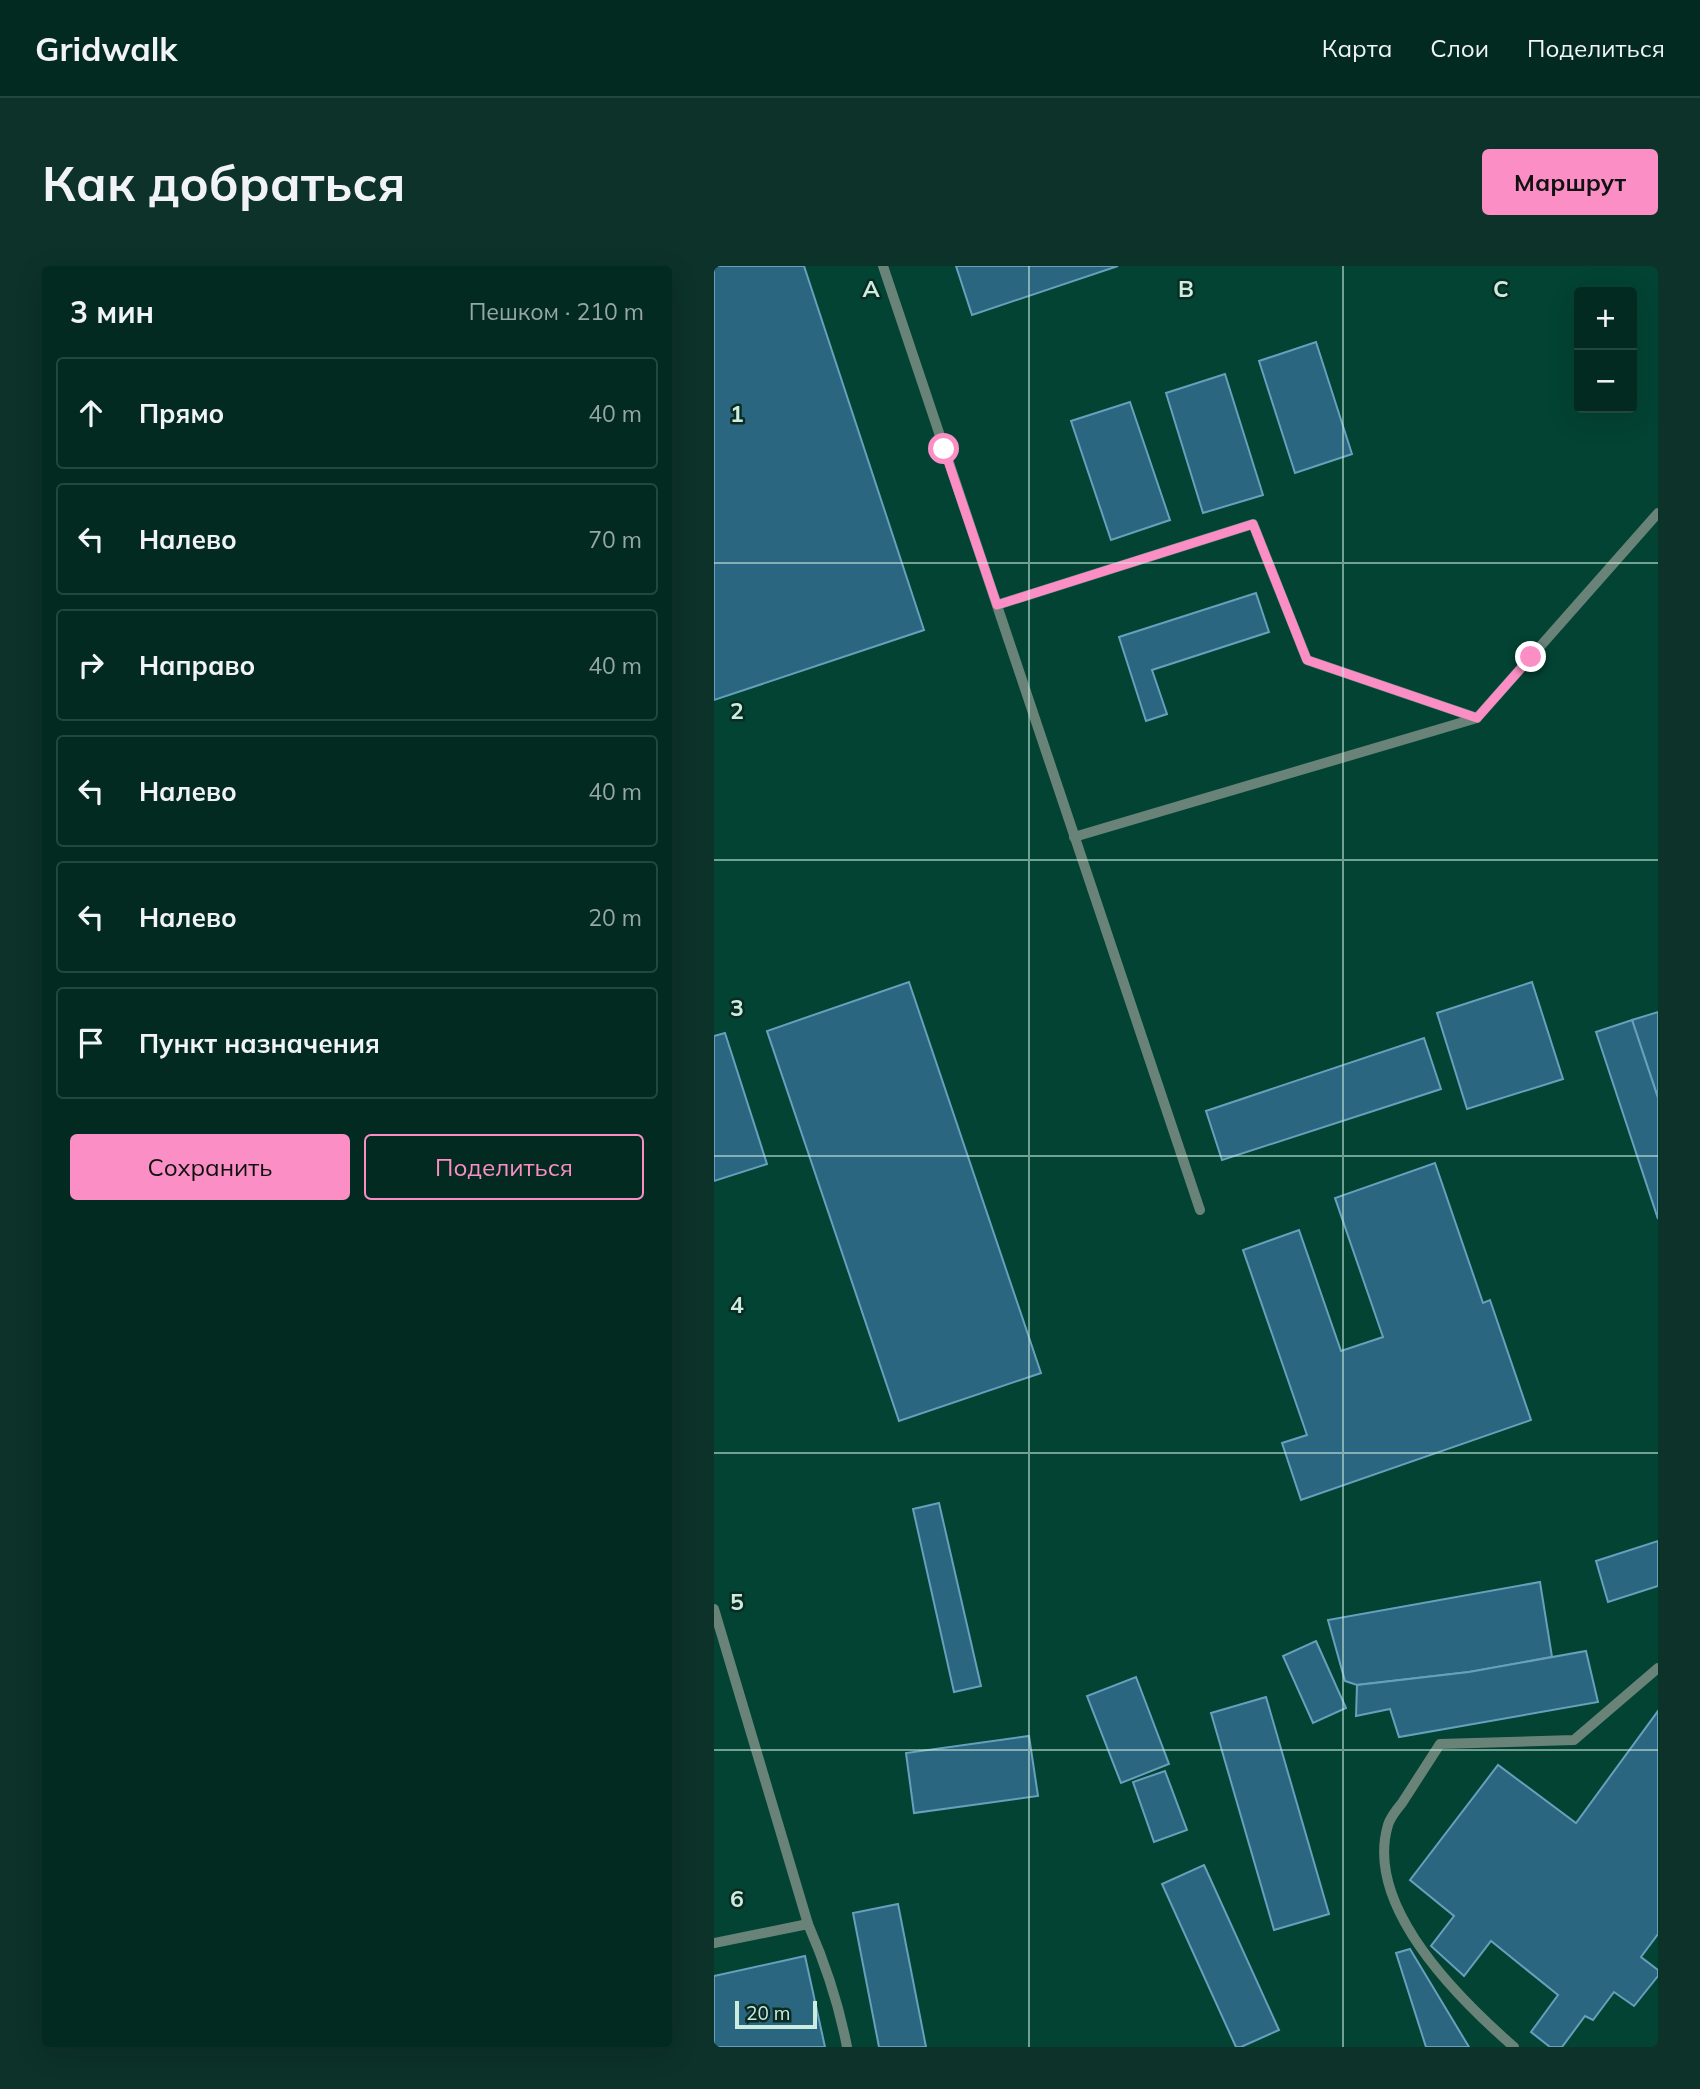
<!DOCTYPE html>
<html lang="ru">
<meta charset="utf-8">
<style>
:root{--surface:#022a20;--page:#0c3229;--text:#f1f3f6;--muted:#96a7a5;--line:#23463e;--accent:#fb8fc5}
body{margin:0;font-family:Mulish,sans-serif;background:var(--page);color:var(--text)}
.controls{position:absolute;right:21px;top:21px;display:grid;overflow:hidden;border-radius:7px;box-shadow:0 7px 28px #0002}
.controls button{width:63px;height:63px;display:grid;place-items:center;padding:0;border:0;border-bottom:2px solid var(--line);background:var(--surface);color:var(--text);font:35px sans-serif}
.scale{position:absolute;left:21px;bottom:18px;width:82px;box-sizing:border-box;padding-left:7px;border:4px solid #cdece0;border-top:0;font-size:19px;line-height:24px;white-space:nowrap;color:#cdece0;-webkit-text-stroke:5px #092b21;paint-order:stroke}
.stop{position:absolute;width:21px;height:21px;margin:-16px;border:5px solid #fb8fc5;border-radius:50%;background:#fff}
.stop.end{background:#fb8fc5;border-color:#fff;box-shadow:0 2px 7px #0008}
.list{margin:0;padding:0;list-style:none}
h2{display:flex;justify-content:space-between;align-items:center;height:91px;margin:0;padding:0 28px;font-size:30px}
h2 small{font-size:23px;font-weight:400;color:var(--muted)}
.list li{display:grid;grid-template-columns:46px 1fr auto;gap:21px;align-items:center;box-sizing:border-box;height:112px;margin:0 14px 14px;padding:0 14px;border:2px solid var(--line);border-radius:7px}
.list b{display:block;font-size:26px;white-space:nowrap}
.list em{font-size:23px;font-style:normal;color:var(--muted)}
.actions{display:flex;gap:14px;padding:21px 28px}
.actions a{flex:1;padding:16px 0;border:2px solid var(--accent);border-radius:7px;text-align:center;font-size:24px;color:var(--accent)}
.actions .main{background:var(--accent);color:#111}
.icon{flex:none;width:38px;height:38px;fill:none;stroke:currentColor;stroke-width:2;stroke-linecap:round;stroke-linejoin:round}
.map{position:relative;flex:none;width:944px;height:1781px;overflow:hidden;border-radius:7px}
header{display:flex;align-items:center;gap:42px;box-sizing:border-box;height:98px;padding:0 35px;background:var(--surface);border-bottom:2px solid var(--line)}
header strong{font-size:33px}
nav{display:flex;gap:38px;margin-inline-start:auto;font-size:24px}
.intro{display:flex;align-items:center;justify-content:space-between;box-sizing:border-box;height:168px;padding:0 42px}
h1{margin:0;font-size:49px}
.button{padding:18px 32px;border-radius:7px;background:var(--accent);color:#111;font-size:24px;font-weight:700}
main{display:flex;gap:42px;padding:0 42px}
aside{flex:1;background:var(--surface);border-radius:7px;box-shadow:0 7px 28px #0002}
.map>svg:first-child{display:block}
.built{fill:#034333;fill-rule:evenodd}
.building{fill:#2b6680;stroke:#66a0bc;stroke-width:2}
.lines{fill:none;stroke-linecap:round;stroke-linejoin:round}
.service{stroke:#6a8379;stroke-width:10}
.route{stroke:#fb8fc5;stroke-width:9}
.grid{fill:none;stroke:#cdece0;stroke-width:2;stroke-opacity:0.55}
.grid-label{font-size:23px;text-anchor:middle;font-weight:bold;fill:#cdece0;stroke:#092b21;stroke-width:5;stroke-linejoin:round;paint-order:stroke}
</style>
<header>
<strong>Gridwalk</strong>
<nav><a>Карта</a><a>Слои</a><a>Поделиться</a></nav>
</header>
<div class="intro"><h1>Как добраться</h1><a class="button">Маршрут</a></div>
<main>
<aside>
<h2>3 мин<small>Пешком · 210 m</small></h2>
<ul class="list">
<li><svg class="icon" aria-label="ahead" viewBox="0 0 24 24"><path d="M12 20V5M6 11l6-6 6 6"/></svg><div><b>Прямо</b></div><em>40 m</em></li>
<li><svg class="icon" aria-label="left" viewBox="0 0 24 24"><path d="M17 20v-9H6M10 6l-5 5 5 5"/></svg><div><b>Налево</b></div><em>70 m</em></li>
<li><svg class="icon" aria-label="right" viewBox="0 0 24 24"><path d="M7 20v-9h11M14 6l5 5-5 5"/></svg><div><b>Направо</b></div><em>40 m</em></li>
<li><svg class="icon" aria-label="left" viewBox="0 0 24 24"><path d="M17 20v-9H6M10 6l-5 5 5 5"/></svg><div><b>Налево</b></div><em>40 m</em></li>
<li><svg class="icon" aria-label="left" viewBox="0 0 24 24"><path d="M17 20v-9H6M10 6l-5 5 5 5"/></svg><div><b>Налево</b></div><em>20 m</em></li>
<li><svg class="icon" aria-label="arrive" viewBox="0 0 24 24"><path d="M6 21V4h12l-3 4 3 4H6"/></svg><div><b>Пункт назначения</b></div></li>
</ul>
<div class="actions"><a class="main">Сохранить</a><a>Поделиться</a></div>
</aside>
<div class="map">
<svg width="944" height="1781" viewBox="0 0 944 1781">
<rect width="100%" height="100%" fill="#02382a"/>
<!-- built -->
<path class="built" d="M0,0H944V1781H0ZM865,26H918V142H865Z"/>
<!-- building -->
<g class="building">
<path d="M0,0H90L210,364L0,434Z"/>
<path d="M242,0H404L258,49Z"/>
<path d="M602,76L638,188L581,207L545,95Z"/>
<path d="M511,108L549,229L489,247L452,127Z"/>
<path d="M416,136L456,254L397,274L357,155Z"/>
<path d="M542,327L555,366L438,404L453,448L432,455L405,371Z"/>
<path d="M195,716L327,1107L185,1155L53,765Z"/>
<path d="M818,716L849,813L753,843L723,747Z"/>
<path d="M944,746V832L918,754Z"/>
<path d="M918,754L944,832V953L882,766Z"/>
<path d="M11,767L53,898L0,915V770Z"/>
<path d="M710,772L727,823L508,894L492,845Z"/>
<path d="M721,897L769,1037L776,1034L817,1154L587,1234L568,1177L593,1169L529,984L585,964L627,1085L669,1071L621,932Z"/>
<path d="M225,1237L267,1420L240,1426L199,1243Z"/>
<path d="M944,1275V1320L894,1336L882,1295Z"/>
<path d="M826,1316L838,1391L755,1406L643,1419L631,1415L614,1354Z"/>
<path d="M602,1375L632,1442L599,1457L569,1390Z"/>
<path d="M872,1385L884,1436L685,1471L676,1443L642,1450L643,1419L755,1406Z"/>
<path d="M422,1411L455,1498L407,1517L373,1430Z"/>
<path d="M552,1431L615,1648L560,1664L497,1447Z"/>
<path d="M944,1445V1668L927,1691L944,1704V1710L920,1740L900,1726L879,1754L871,1750L848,1781H836L817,1766L844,1729L777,1675L750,1710L717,1680L740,1650L696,1614L784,1499L862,1557Z"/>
<path d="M315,1470L324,1530L200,1547L192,1487Z"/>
<path d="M451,1505L473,1564L440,1576L419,1516Z"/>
<path d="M490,1599L565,1764L527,1781H522L448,1618Z"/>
<path d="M184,1638L212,1781H165L139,1647Z"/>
<path d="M696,1683L755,1781H712L682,1687Z"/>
<path d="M91,1690L111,1781H0V1710Z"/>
</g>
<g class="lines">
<!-- service -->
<g class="service">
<path d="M169,0L486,944"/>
<path d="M283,339L539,258L593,394L763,452"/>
<path d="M360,571L763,452L944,247"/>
<path d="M0,1343L94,1658C111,1697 125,1739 133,1781"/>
<path d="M0,1677L94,1658"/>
<path d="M800,1781C745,1733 650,1640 674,1559C676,1552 683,1543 688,1537C701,1517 713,1498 726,1478L860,1474L944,1402"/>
</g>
</g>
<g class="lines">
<!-- route -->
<path class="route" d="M230,183L283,339L539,258L593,394L763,452L817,391"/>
</g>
<!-- grid -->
<path class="grid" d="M315,0V1781M629,0V1781M0,297H944M0,594H944M0,890H944M0,1187H944M0,1484H944"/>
<g class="grid-label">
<text x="157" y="31">A</text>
<text x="472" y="31">B</text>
<text x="787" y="31">C</text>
<text x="23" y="156">1</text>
<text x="23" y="453">2</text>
<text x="23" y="750">3</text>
<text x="23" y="1047">4</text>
<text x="23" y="1344">5</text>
<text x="23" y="1641">6</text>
</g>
</svg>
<div class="controls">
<button>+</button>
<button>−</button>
</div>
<div class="scale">20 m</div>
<div class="stop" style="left:230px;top:183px"></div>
<div class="stop end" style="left:817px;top:391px"></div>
</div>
</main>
